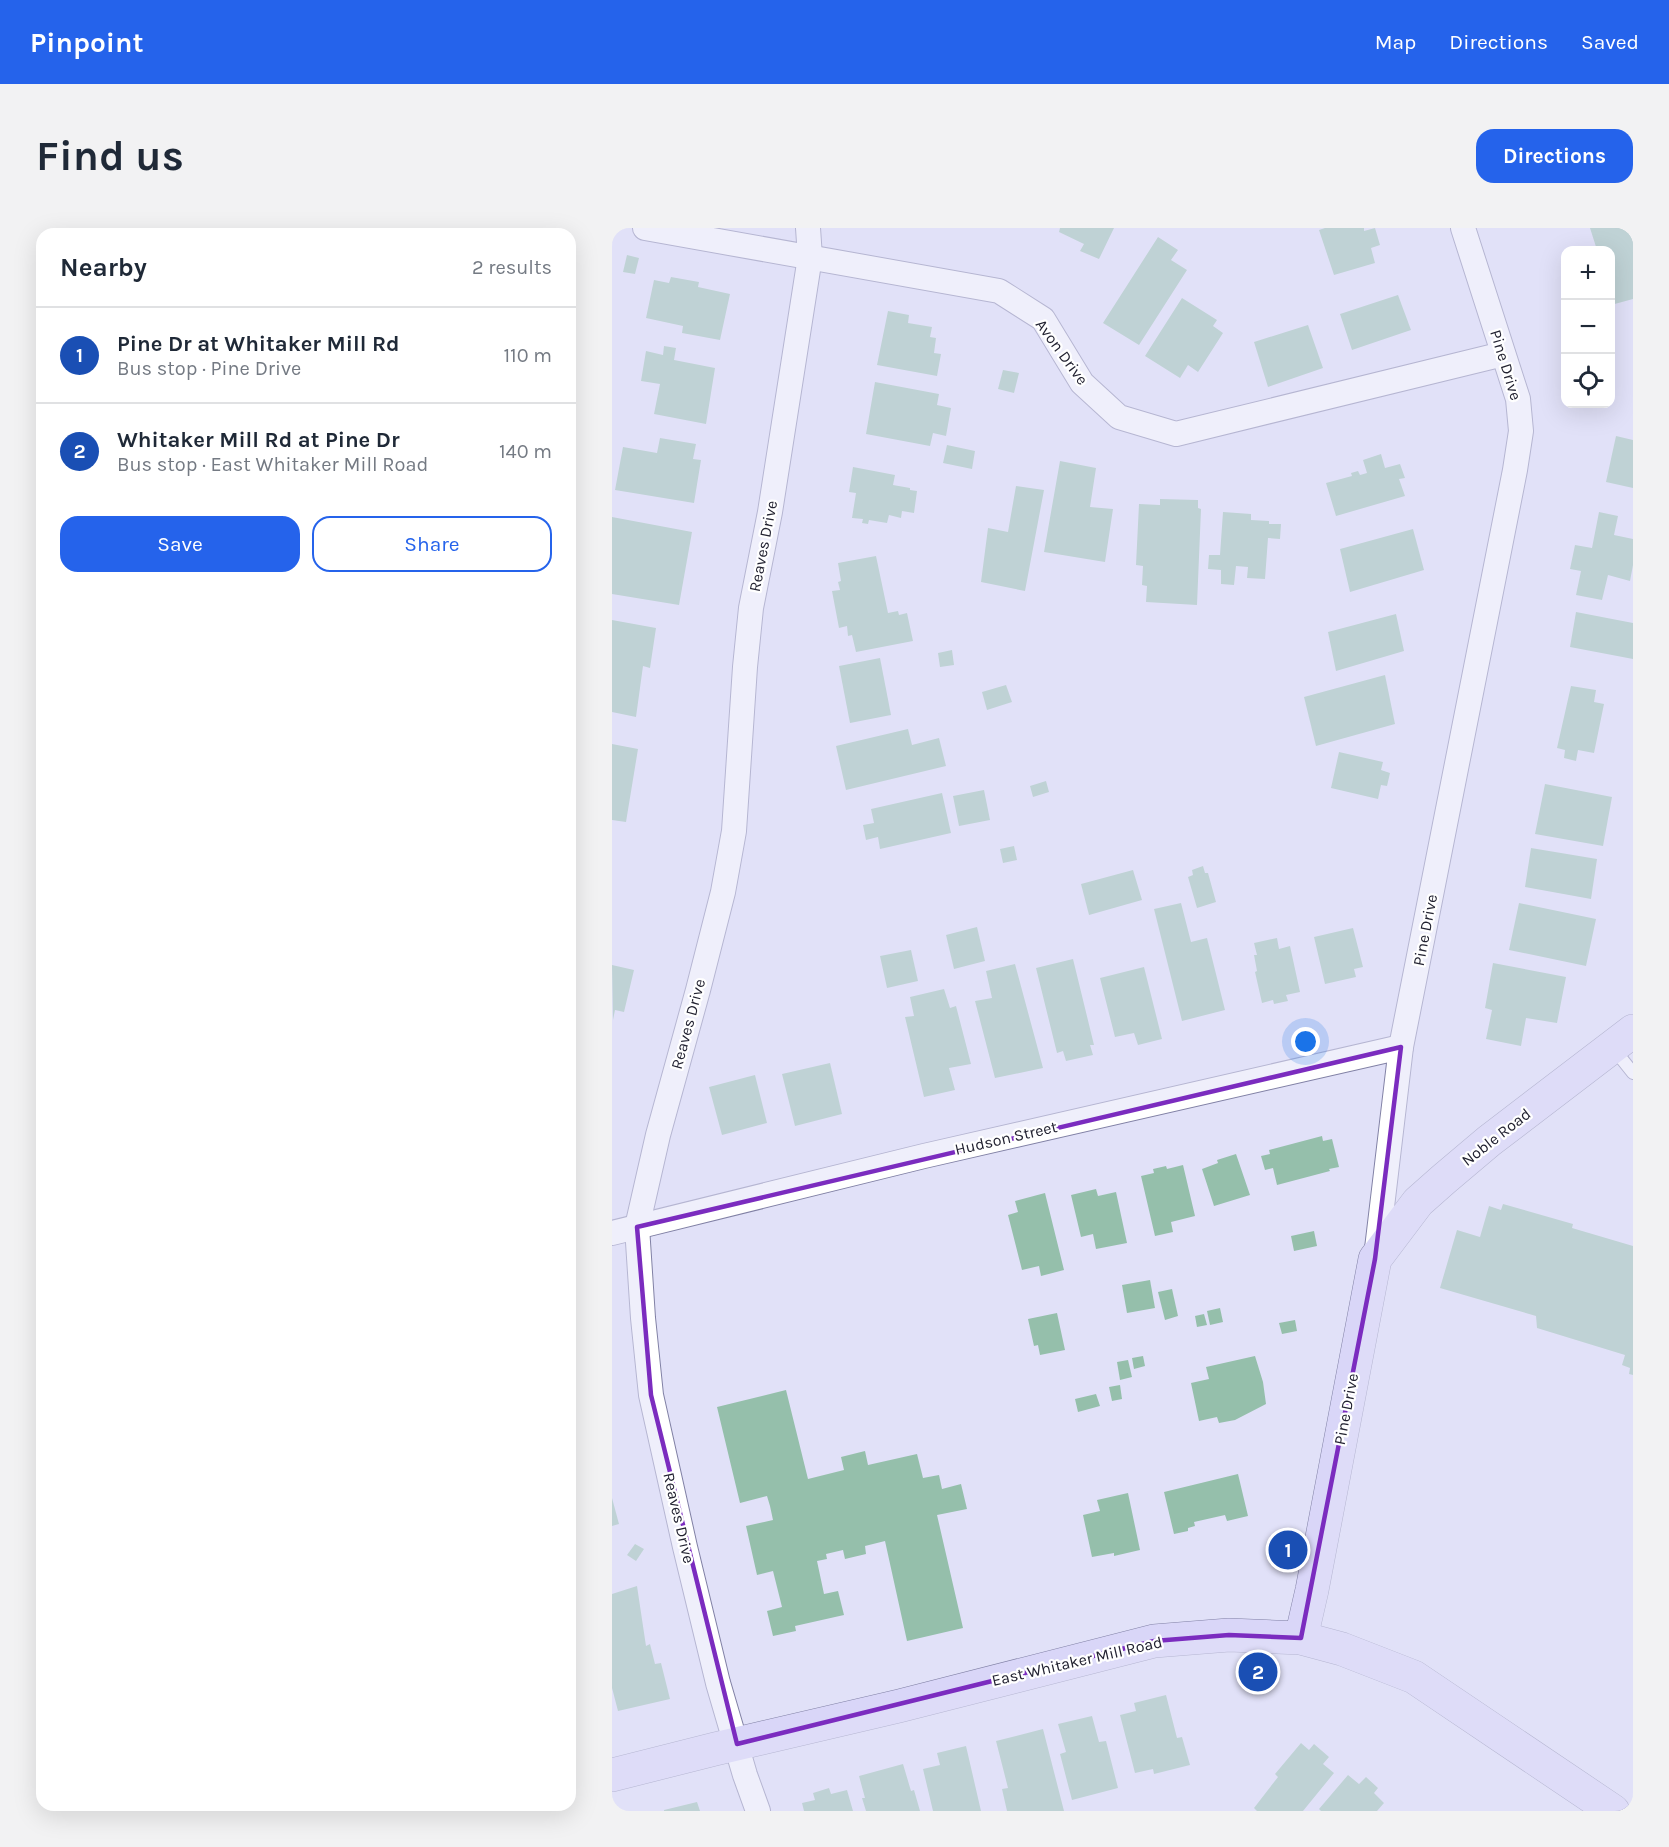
<!DOCTYPE html>
<meta charset="utf-8">
<style>
:root{--surface:#fff;--page:#f2f2f3;--text:#1f2937;--muted:#747a83;--line:#e0e1e3;--accent:#2563eb}
body{margin:0;font-family:Karla,sans-serif;background:var(--page);color:var(--text)}
.controls{position:absolute;right:18px;top:18px;display:grid;overflow:hidden;border-radius:12px;box-shadow:0 6px 24px #0002}
.controls button{width:54px;height:54px;display:grid;place-items:center;padding:0;border:0;border-bottom:2px solid var(--line);background:var(--surface);color:var(--text);font:30px sans-serif}
.you{position:absolute;left:694px;top:814px;width:21px;height:21px;margin:-15px;border:4px solid #fff;border-radius:50%;background:#1a73e8;box-shadow:0 0 0 9px #1a73e833}
.badge{display:grid;place-items:center;width:39px;height:39px;border-radius:50%;background:var(--accent);color:#fff;font-size:20px;font-weight:700}
.pin{position:absolute;translate:-50% -50%;border:3px solid #fff;box-shadow:0 2px 6px #0006}
.list{margin:0;padding:0;list-style:none}
h2{display:flex;justify-content:space-between;align-items:center;height:78px;margin:0;padding:0 24px;font-size:26px}
h2 small{font-size:20px;font-weight:400;color:var(--muted)}
.list li{display:grid;grid-template-columns:39px 1fr auto;gap:18px;align-items:center;box-sizing:border-box;height:96px;padding:0 24px;border-top:2px solid var(--line)}
.list b{display:block;font-size:22px;white-space:nowrap}
.list p{margin:0;font-size:20px;white-space:nowrap;color:var(--muted)}
.list em{font-size:20px;font-style:normal;color:var(--muted)}
.actions{display:flex;gap:12px;padding:18px 24px}
.actions a{flex:1;padding:14px 0;border:2px solid var(--accent);border-radius:18px;text-align:center;font-size:21px;color:var(--accent)}
.actions .main{background:var(--accent);color:#fff}
.icon{flex:none;width:33px;height:33px;fill:none;stroke:currentColor;stroke-width:2;stroke-linecap:round;stroke-linejoin:round}
.map{position:relative;flex:none;width:1021px;height:1583px;overflow:hidden;border-radius:18px}
header{display:flex;align-items:center;gap:36px;box-sizing:border-box;height:84px;padding:0 30px;background:var(--accent);color:#fff}
header strong{font-size:28px}
nav{display:flex;gap:33px;margin-inline-start:auto;font-size:21px}
.intro{display:flex;align-items:center;justify-content:space-between;box-sizing:border-box;height:144px;padding:0 36px}
h1{margin:0;font-size:42px}
.button{padding:15px 27px;border-radius:18px;background:var(--accent);color:#fff;font-size:21px;font-weight:700}
main{display:flex;gap:36px;padding:0 36px}
aside{flex:1;background:var(--surface);border-radius:18px;box-shadow:0 6px 24px #0002}
.map>svg:first-child{display:block}
.building{fill:#95bfab}
.lines{fill:none;stroke-linecap:round;stroke-linejoin:round}
.lane-casing{stroke:#8181a5;stroke-width:14}
.street-casing{stroke:#8181a5;stroke-width:26}
.secondary-casing{stroke:#8181a5;stroke-width:34}
.lane{stroke:#fff;stroke-width:12}
.street{stroke:#fff;stroke-width:24}
.secondary{stroke:#d9d6f8;stroke-width:33}
.marked{fill:none;stroke:#7b2cbf;stroke-width:4.5;stroke-linejoin:round}
.labels{text-anchor:middle;dominant-baseline:central;stroke-width:4.5;stroke-linejoin:round;paint-order:stroke}
.street-label{font-size:16px;fill:#222231;stroke:#fff}
</style>
<header>
<strong>Pinpoint</strong>
<nav><a>Map</a><a>Directions</a><a>Saved</a></nav>
</header>
<div class="intro"><h1>Find us</h1><a class="button">Directions</a></div>
<main>
<aside>
<h2>Nearby<small>2 results</small></h2>
<ul class="list">
<li><span class="badge" style="background:#1a4fb4">1</span><div><b>Pine Dr at Whitaker Mill Rd</b><p>Bus stop · Pine Drive</p></div><em>110 m</em></li>
<li><span class="badge" style="background:#1a4fb4">2</span><div><b>Whitaker Mill Rd at Pine Dr</b><p>Bus stop · East Whitaker Mill Road</p></div><em>140 m</em></li>
</ul>
<div class="actions"><a class="main">Save</a><a>Share</a></div>
</aside>
<div class="map">
<svg width="1021" height="1583" viewBox="0 0 1021 1583">
<rect width="100%" height="100%" fill="#e1e1f8"/>
<!-- building -->
<g class="building">
<path d="M448,0H502L487,31L468,23L472,16L447,4Z"/>
<path d="M713,0H752V3L763,0L768,17L759,20L763,35L722,47L707,2Z"/>
<path d="M978,0H1021V71L999,77V22H985Z"/>
<path d="M546,9L566,22L559,32L575,42L527,117L491,95Z"/>
<path d="M15,27L27,30L23,46L11,44Z"/>
<path d="M59,49L87,54L86,59L118,66L108,112L70,105L71,98L34,90L42,52L57,55Z"/>
<path d="M786,67L799,102L740,122L728,86Z"/>
<path d="M570,70L605,92L601,98L611,105L586,144L576,137L568,150L533,128Z"/>
<path d="M276,83L297,87L296,95L320,99L318,109L324,110L322,125L329,126L325,148L265,137Z"/>
<path d="M696,97L711,140L656,159L642,114Z"/>
<path d="M52,118L64,120L62,132L103,140L94,196L42,186L48,156L29,153L34,123L51,127Z"/>
<path d="M391,142L407,145L402,165L386,161Z"/>
<path d="M263,154L327,166L325,177L339,180L334,208L321,205L318,218L254,206Z"/>
<path d="M1004,208L1021,212V260L994,254Z"/>
<path d="M48,210L84,216L81,231L89,232L82,275L3,262L11,219L45,225Z"/>
<path d="M335,217L363,223L360,241L331,235Z"/>
<path d="M769,226L773,240L788,236L793,250L787,251L793,268L724,288L714,255L740,248L739,245L746,243L748,247L755,245L751,232Z"/>
<path d="M448,233L484,240L478,279L501,281L493,334L432,324Z"/>
<path d="M241,239L283,247L281,257L298,260V262L305,263L302,285L290,283L289,290L277,287L275,295L257,292L256,296L250,295L251,291L240,290L244,265L237,264Z"/>
<path d="M404,258L432,262L413,363L369,354L376,300L396,304Z"/>
<path d="M548,271L586,272V280L589,281L585,377L534,374L535,358L530,357L531,338L524,337L527,276L548,277Z"/>
<path d="M611,284L639,286V292L657,293V296H669L668,311L656,310L653,351L635,350L636,339L624,338L622,357L609,356V342L596,341L597,327H608Z"/>
<path d="M987,284L1006,288L1002,307L1021,311V337L1018,353L996,347L990,372L964,367L969,343L958,341L963,317L980,320Z"/>
<path d="M0,289L80,304L67,377L0,366Z"/>
<path d="M801,301L812,342L738,364L728,321Z"/>
<path d="M264,328L276,385L286,383L287,387L295,385L301,413L244,424L240,407L236,408L235,398L227,400L220,363L228,362L226,354L229,353L226,335Z"/>
<path d="M964,384L1021,395V431L958,419Z"/>
<path d="M784,386L792,423L724,443L716,404Z"/>
<path d="M0,392L44,400L38,440L31,438L24,489L0,484Z"/>
<path d="M340,422L342,437L328,439L326,425Z"/>
<path d="M268,430L279,487L238,495L227,438Z"/>
<path d="M773,447L783,496L704,518L692,469Z"/>
<path d="M394,457L400,474L375,482L370,464Z"/>
<path d="M959,458L984,462L982,474L992,476L982,525L966,522L964,533L952,530L953,522L945,520Z"/>
<path d="M296,501L300,517L327,510L334,538L234,562L224,518Z"/>
<path d="M0,516L26,521L14,594L0,592Z"/>
<path d="M727,524L771,534L769,542L778,545L775,558L769,557L766,571L719,560Z"/>
<path d="M434,553L437,564L421,569L418,558Z"/>
<path d="M933,556L1000,569L991,618L923,606Z"/>
<path d="M372,562L378,592L347,598L341,568Z"/>
<path d="M330,565L339,605L268,621L266,609L254,612L251,597L262,595L259,581Z"/>
<path d="M402,618L405,632L391,635L388,621Z"/>
<path d="M919,620L985,631L979,671L913,659Z"/>
<path d="M591,638L593,645H596L604,674L585,680L576,649L581,647L580,642Z"/>
<path d="M521,642L530,672L477,687L469,656Z"/>
<path d="M569,675L579,714L595,710L613,782L570,793L542,681Z"/>
<path d="M907,675L984,691L974,738L897,722Z"/>
<path d="M365,699L373,733L342,741L334,707Z"/>
<path d="M741,700L751,739L742,741L744,749L713,756L702,709Z"/>
<path d="M665,710L667,721L678,718L688,764L674,767L676,773L662,776L661,772L650,775L643,744L645,743L642,727H645L642,715Z"/>
<path d="M299,722L306,753L275,760L268,728Z"/>
<path d="M461,731L482,817H478L481,827L454,833L451,823L445,825L424,740Z"/>
<path d="M881,735L954,749L945,795L914,790L909,818L874,811L880,782L873,780Z"/>
<path d="M403,736L431,840L383,850L363,773L380,770L374,743Z"/>
<path d="M0,737L22,742L12,784L3,782L1,792Z"/>
<path d="M532,739L550,811L526,817L522,805L503,809L488,750Z"/>
<path d="M332,761L338,780L344,778L359,836L337,840L343,862L312,869L293,789L302,788L298,769Z"/>
<path d="M218,835L230,886L183,898L170,846Z"/>
<path d="M143,847L155,895L110,907L97,859Z"/>
<path d="M710,908L711,913L720,911L727,939L717,941L718,943L665,957L661,940L653,942L649,928L658,926L657,922Z"/>
<path d="M624,926L638,967L602,978L590,941L606,935L605,932Z"/>
<path d="M571,937L583,988L559,994L561,1004L543,1008L529,948L542,945L541,941L554,938L555,941Z"/>
<path d="M484,961L486,968L504,964L515,1015L484,1021L481,1006L469,1009L459,967Z"/>
<path d="M433,965L452,1042L429,1048L427,1038L410,1042L396,987L406,984L403,973Z"/>
<path d="M891,976L961,996L960,1000L1021,1018V1147L1017,1146L1018,1140L1010,1137L1013,1127L925,1100L924,1088L828,1060L845,1002L868,1009L877,978L889,982Z"/>
<path d="M702,1003L705,1018L682,1023L679,1008Z"/>
<path d="M538,1052L543,1080L515,1085L510,1057Z"/>
<path d="M560,1061L566,1088L553,1092L546,1064Z"/>
<path d="M608,1080L611,1094L598,1097L595,1083Z"/>
<path d="M445,1085L453,1122L428,1127L426,1117L422,1118L416,1091Z"/>
<path d="M592,1086L595,1097L585,1099L583,1088Z"/>
<path d="M683,1092L685,1103L670,1106L667,1095Z"/>
<path d="M531,1128L533,1138L522,1141L520,1130Z"/>
<path d="M643,1128L651,1154L654,1176L623,1192L607,1195L605,1189L587,1193L579,1155L597,1151L594,1139Z"/>
<path d="M516,1132L520,1149L508,1152L505,1134Z"/>
<path d="M508,1157L510,1171L500,1173L497,1159Z"/>
<path d="M174,1162L196,1251L232,1242L229,1229L253,1223L256,1237L305,1226L311,1250L327,1247L330,1261L349,1256L355,1281L325,1287L351,1400L295,1413L273,1313L253,1318L254,1326L233,1331L231,1322L214,1326L215,1331L205,1333L212,1366L226,1363L232,1387L183,1398L184,1403L161,1408L155,1383L170,1379L161,1343L145,1347L134,1298L161,1292L158,1278L155,1268L128,1275L105,1179Z"/>
<path d="M484,1166L488,1178L466,1184L463,1171Z"/>
<path d="M626,1246L636,1288L615,1293L613,1287L582,1294L583,1298L576,1300V1303L562,1306L552,1264Z"/>
<path d="M516,1265L528,1322L502,1328V1325L480,1329L471,1287L488,1283L485,1272Z"/>
<path d="M0,1270L7,1296L0,1298Z"/>
<path d="M23,1316L32,1321L24,1333L15,1327Z"/>
<path d="M25,1358L34,1418L38,1416L43,1436L49,1435L58,1471L6,1483L0,1460V1366Z"/>
<path d="M554,1467L565,1510L570,1509L578,1537L542,1546L541,1541L523,1545L508,1487L524,1483L522,1475Z"/>
<path d="M480,1488L487,1514L494,1513L506,1560L460,1572L448,1526L454,1524L446,1496Z"/>
<path d="M431,1501L452,1583H395L390,1561L396,1560L384,1513Z"/>
<path d="M689,1515L697,1522L702,1516L717,1529L711,1536L722,1545L691,1583H645L642,1580L666,1549L663,1546Z"/>
<path d="M354,1518L369,1583H321L311,1541L328,1537L325,1525Z"/>
<path d="M291,1536L299,1563L302,1562L308,1583H254L250,1570H253L247,1548Z"/>
<path d="M736,1547L747,1556L754,1549L766,1560L762,1565L772,1575L765,1583H709L707,1581Z"/>
<path d="M217,1560L219,1566L235,1562L241,1583H192L190,1575L203,1572L201,1565Z"/>
<path d="M85,1574L88,1583H52V1582Z"/>
</g>
<g class="lines">
<!-- lane casing -->
<g class="lane-casing">
<path id="lane" d="M1001,820L1021,845"/>
</g>
<!-- street casing -->
<g class="street-casing">
<g id="street">
<path d="M33,0L387,63L431,91L470,155L507,189L564,206L891,126"/>
<path d="M0,1005L312,928L789,819"/>
<path d="M764,1029L789,819L903,242L909,203L906,171L851,0"/>
<path d="M146,1583L133,1547L106,1455L73,1319L39,1167L31,1090L25,999L46,907L86,762L111,664L122,603L133,439L139,380L158,284L198,29L196,0"/>
</g>
</g>
<!-- secondary casing -->
<g class="secondary-casing">
<g id="secondary">
<path d="M689,1410L700,1362L763,1031L806,974L832,951L877,913L1021,803"/>
<path d="M0,1547L103,1521L287,1478L542,1413L617,1407L689,1410L730,1421L802,1449L1001,1583"/>
</g>
</g>
<!-- lane -->
<use href="#lane" class="lane"/>
<!-- street -->
<use href="#street" class="street"/>
<!-- secondary -->
<use href="#secondary" class="secondary"/>
</g>
<!-- marked area -->
<path d="M0 0H1021V1583H0ZM789,819L763,1031L689,1410L617,1407L542,1413L125,1516L39,1167L25,999Z" fill="#e1e1f8" fill-opacity=".55" fill-rule="evenodd"/>
<path class="marked" d="M789,819L763,1031L689,1410L617,1407L542,1413L125,1516L39,1167L25,999Z"/>
<g class="labels">
<!-- street labels -->
<g class="street-label">
<text transform="translate(450 124) rotate(54)">Avon Drive</text>
<text transform="translate(894 137) rotate(73)">Pine Drive</text>
<text transform="translate(151 318) rotate(-79)">Reaves Drive</text>
<text transform="translate(813 702) rotate(-79)">Pine Drive</text>
<text transform="translate(76 796) rotate(-75)">Reaves Drive</text>
<text transform="translate(884 909) rotate(-38)">Noble Road</text>
<text transform="translate(394 910) rotate(-13)">Hudson Street</text>
<text transform="translate(734 1181) rotate(-79)">Pine Drive</text>
<text transform="translate(67 1290) rotate(77)">Reaves Drive</text>
<text transform="translate(465 1433) rotate(-13)">East Whitaker Mill Road</text>
</g>
</g>
</svg>
<div class="controls">
<button>+</button>
<button>−</button>
<button><svg class="icon" aria-label="locate" viewBox="0 0 24 24"><circle cx="12" cy="12" r="6"/><path d="M12 2v4M12 18v4M2 12h4M18 12h4"/></svg></button>
</div>
<div class="you"></div>
<div class="pin badge" style="left:676px;top:1322px;background:#1a4fb4">1</div>
<div class="pin badge" style="left:646px;top:1444px;background:#1a4fb4">2</div>
</div>
</main>
